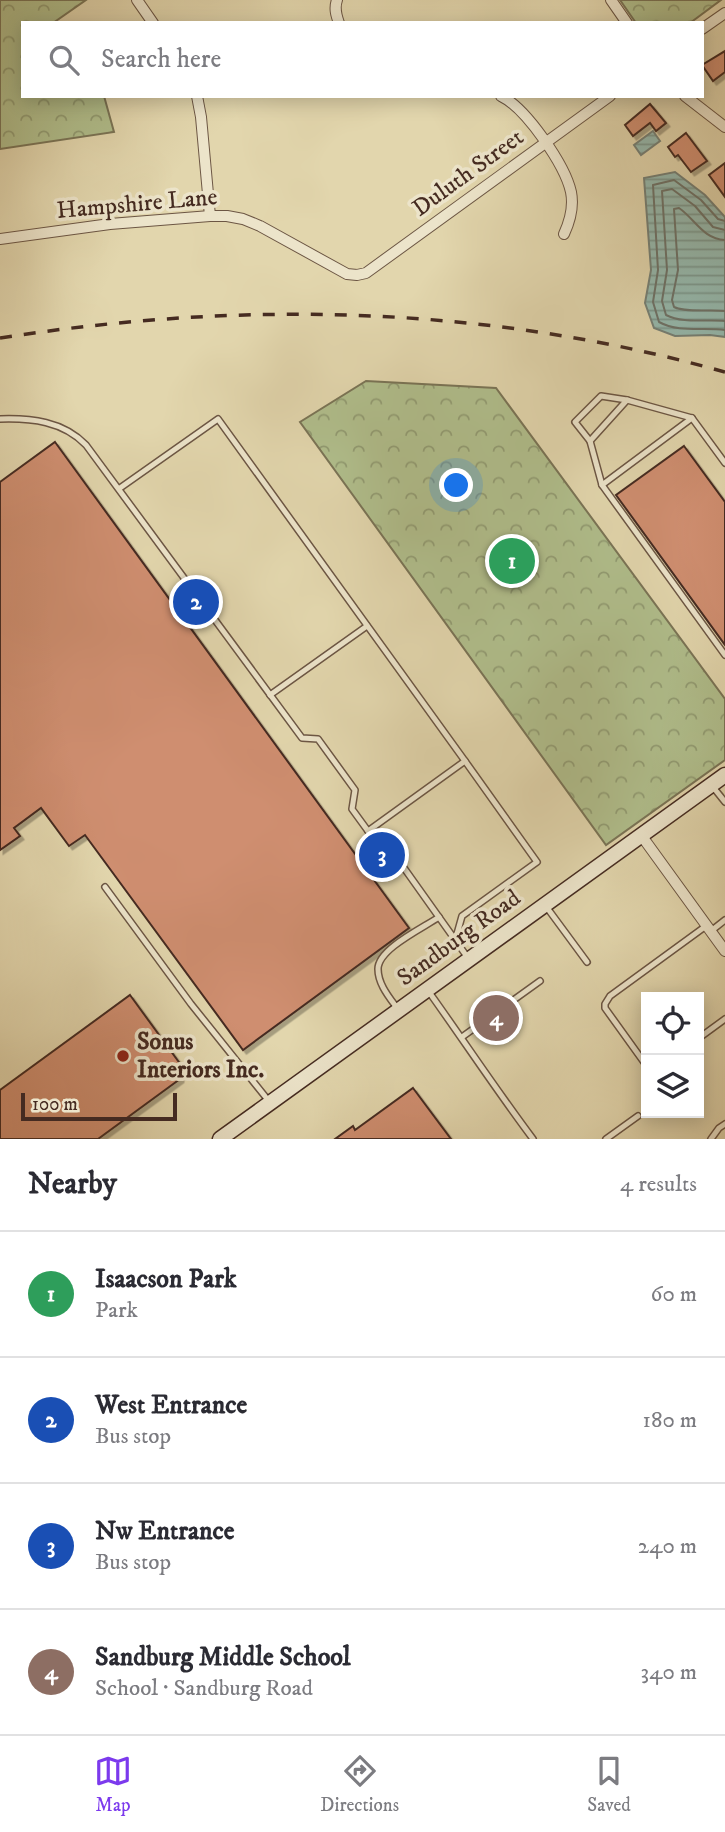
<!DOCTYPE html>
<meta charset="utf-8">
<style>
:root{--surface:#fff;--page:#f2f2f3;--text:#2b2b33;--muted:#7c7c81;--line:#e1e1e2;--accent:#7c3aed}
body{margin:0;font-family:"IM FELL DW Pica",serif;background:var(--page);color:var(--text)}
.controls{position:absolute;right:21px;bottom:21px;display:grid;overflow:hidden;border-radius:0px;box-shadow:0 4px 18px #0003}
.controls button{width:63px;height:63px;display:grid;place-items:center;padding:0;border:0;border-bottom:2px solid var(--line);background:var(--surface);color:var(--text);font:35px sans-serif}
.scale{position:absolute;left:21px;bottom:18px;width:156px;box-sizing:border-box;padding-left:7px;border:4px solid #452b21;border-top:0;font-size:19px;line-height:24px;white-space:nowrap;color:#452b21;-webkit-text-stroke:5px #ece4ca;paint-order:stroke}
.you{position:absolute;left:457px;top:486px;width:24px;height:24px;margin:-18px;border:5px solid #fff;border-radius:50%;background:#1a73e8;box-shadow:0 0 0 10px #1a73e833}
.badge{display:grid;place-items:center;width:46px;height:46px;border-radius:50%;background:var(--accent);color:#fff;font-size:23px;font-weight:700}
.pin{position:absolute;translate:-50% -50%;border:4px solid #fff;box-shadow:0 2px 7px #0006}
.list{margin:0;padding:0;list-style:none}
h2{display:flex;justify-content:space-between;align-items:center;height:91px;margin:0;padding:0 28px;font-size:30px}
h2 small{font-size:23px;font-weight:400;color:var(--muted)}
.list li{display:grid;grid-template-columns:46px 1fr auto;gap:21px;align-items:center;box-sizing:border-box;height:126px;padding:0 28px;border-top:2px solid var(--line)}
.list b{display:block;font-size:26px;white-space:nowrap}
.list p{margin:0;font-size:23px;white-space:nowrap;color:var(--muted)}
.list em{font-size:23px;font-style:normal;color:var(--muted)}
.icon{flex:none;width:38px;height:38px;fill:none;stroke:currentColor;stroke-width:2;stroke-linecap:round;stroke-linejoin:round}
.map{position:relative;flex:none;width:725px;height:1139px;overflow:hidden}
.search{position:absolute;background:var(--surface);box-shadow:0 4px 18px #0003;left:21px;right:21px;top:21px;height:77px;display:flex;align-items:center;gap:18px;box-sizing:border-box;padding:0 24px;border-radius:0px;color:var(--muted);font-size:26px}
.sheet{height:595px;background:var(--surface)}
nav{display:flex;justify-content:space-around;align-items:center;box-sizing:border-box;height:98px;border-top:2px solid var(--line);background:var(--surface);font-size:19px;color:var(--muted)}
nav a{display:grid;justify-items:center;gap:4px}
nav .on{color:var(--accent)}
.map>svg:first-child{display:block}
.forest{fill:url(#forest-crowns);stroke:#7a7456;stroke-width:2}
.water{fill:url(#water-rules);stroke:#758076;stroke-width:2}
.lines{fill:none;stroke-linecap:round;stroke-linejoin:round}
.shore{stroke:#6d7268;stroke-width:2}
.building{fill:#cf8e6f;stroke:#452b21;stroke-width:2;filter:url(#shadow)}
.lane-casing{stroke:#6c5644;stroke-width:8}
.street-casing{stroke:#6c5644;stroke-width:12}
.secondary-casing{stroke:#452b21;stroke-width:17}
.lane{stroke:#ece4ca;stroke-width:5}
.street{stroke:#ece4ca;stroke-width:10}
.secondary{stroke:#ece4ca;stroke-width:14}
.rail{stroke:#452b21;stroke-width:3.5;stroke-dasharray:12 12;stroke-linecap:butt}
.poi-dot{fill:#8f2418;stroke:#ece4ca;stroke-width:2.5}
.labels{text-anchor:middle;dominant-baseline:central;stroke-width:7;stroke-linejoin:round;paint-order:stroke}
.street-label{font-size:24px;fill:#452b21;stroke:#ece4ca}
.poi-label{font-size:24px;font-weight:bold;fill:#452b21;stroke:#ece4ca;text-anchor:start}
</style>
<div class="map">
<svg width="725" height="1139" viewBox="0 0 725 1139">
<defs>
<pattern id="forest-crowns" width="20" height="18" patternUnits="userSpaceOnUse" patternTransform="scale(1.75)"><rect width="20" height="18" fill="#b0be8c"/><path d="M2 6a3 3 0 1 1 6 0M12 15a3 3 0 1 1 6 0" fill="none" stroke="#919b72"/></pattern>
<pattern id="water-rules" width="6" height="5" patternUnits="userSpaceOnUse" patternTransform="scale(1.75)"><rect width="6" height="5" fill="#95b9ae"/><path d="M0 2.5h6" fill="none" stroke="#7b978d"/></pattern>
<filter id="shadow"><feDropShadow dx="3.5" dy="3.5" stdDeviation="0" flood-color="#0004"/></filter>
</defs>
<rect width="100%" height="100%" fill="#e2d6ad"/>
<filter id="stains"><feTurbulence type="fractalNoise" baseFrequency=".00286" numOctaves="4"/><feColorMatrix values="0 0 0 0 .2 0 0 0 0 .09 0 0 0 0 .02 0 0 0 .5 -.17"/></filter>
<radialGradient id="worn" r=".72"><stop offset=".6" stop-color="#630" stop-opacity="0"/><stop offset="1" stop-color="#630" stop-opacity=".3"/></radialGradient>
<!-- forest -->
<g class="forest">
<path d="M0,0H86L53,23H23V96H104L114,132L0,149Z"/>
<path d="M620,0H721L690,23H636Z"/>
<path d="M366,381L496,388L725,699V760L606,845L300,422Z"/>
</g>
<!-- water -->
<g class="water">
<path d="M653,131L660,141L641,155L634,145Z"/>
<path d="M675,172L705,195L725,217V337L710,335L675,336L654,328L645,303L651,270L644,178Z"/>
</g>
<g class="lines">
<!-- shore -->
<g class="shore">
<path d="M725,221L718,219L701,200L674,180L653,185L658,270L653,302L659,322C679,333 703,327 725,330"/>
<path d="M725,230L713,227L695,206L672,189L662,191L667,270L662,301L666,315C683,324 706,319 725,321"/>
<path d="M725,240C703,239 695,219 679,208L674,209L678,270L672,300L674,307C686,313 710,309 725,311"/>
</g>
</g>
<!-- building -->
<g class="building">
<path d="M725,51V72L713,81L702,65Z"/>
<path d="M650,104L666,123L656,131L650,123L633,136L625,125Z"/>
<path d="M686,133L707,161L691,172L678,155L675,157L668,147Z"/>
<path d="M725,163V197L709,175Z"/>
<path d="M55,442L409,928L243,1050L85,835L69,846L41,808L14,828L20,836L0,850V482Z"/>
<path d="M684,446L725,502V645L616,495Z"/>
<path d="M130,995L181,1065L180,1079L98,1139H0V1090Z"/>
<path d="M413,1088L451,1139H335L353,1126L355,1130Z"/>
</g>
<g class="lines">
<!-- lane casing -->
<g class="lane-casing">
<g id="lane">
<path d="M0,419C31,418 63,421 86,445L302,738L318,739L355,790L352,809L368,831L382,837L468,958"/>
<path d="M590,441L575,422L601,396L627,400"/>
<path d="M725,463L692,418L627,400L590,441L602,485L725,655"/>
<path d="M602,485L692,418"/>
<path d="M120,488L218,419L465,761"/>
<path d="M270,695L367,626"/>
<path d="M713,787L725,802"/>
<path d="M368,831L465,761L537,862L462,916L455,941"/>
<path d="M105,887L191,1004L268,1100"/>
<path d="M545,905L587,962"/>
<path d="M711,931L725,920"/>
<path d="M429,992C464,1041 497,1091 533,1139"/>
<path d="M397,1008C389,997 378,984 378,969C378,949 423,928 439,917"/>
<path d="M462,1037L540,981"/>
<path d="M699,1038L725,1019"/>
<path d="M646,1065L605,1008V1004L610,996L706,926"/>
<path d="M606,1139L638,1116"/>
<path d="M711,1139L719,1128L725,1124"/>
</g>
</g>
<!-- street casing -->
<g class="street-casing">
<g id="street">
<path d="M137,0L153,23"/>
<path d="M337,0C334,8 336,15 339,23"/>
<path d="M611,0L627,23"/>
<path d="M702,29L725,13"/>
<path d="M197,96L201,117L210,216"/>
<path d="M501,96C526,108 565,165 571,192C574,207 570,221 564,234"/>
<path d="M685,96L725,127"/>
<path d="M0,239L110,224L210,216H227L243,219L260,226L347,274L357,275L366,273L610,96"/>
<path d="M641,835L725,951"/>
</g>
</g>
<!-- secondary casing -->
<g class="secondary-casing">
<path id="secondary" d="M220,1139L725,775"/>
</g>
<!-- lane -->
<use href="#lane" class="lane"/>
<!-- street -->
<use href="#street" class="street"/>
<!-- secondary -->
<use href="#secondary" class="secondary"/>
<!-- rail -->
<path class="rail" d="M0,338C244,300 486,305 725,372"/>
</g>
<!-- markers -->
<circle class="poi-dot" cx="123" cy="1056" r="7"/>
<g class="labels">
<!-- street labels -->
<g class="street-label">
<text transform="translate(468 173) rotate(-36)">Duluth Street</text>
<text transform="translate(137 204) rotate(-5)">Hampshire Lane</text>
<text transform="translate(459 938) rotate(-36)">Sandburg Road</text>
</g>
<!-- poi labels -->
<g class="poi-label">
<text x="137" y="1042">Sonus<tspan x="137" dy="28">Interiors Inc.</tspan></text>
</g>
</g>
<rect width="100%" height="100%" filter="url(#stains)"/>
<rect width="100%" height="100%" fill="url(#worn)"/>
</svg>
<div class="controls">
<button><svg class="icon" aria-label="locate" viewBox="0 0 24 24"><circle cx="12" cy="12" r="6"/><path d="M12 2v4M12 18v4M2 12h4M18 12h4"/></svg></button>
<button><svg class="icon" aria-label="layers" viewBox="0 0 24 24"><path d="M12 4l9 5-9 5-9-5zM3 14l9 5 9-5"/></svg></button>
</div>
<div class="scale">100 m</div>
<div class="you"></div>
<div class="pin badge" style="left:512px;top:561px;background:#2e9e5b">1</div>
<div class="pin badge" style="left:196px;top:602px;background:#1a4fb4">2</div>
<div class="pin badge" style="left:382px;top:855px;background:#1a4fb4">3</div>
<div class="pin badge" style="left:496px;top:1018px;background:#8d6e63">4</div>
<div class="search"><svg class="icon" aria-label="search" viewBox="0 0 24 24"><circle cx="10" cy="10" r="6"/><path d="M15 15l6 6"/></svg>Search here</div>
</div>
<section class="sheet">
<h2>Nearby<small>4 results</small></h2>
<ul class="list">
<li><span class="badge" style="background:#2e9e5b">1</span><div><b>Isaacson Park</b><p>Park</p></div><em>60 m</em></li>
<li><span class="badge" style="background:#1a4fb4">2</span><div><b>West Entrance</b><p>Bus stop</p></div><em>180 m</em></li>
<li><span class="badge" style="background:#1a4fb4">3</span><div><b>Nw Entrance</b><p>Bus stop</p></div><em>240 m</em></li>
<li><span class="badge" style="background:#8d6e63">4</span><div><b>Sandburg Middle School</b><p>School · Sandburg Road</p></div><em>340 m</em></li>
</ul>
</section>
<nav>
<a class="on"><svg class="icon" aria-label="map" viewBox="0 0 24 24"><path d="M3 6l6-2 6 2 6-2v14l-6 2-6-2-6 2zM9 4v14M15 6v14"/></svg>Map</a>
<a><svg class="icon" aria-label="directions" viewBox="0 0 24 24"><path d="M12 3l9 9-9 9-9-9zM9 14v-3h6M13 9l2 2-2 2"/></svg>Directions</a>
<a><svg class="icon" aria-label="saved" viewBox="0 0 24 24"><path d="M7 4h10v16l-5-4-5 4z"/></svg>Saved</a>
</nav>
